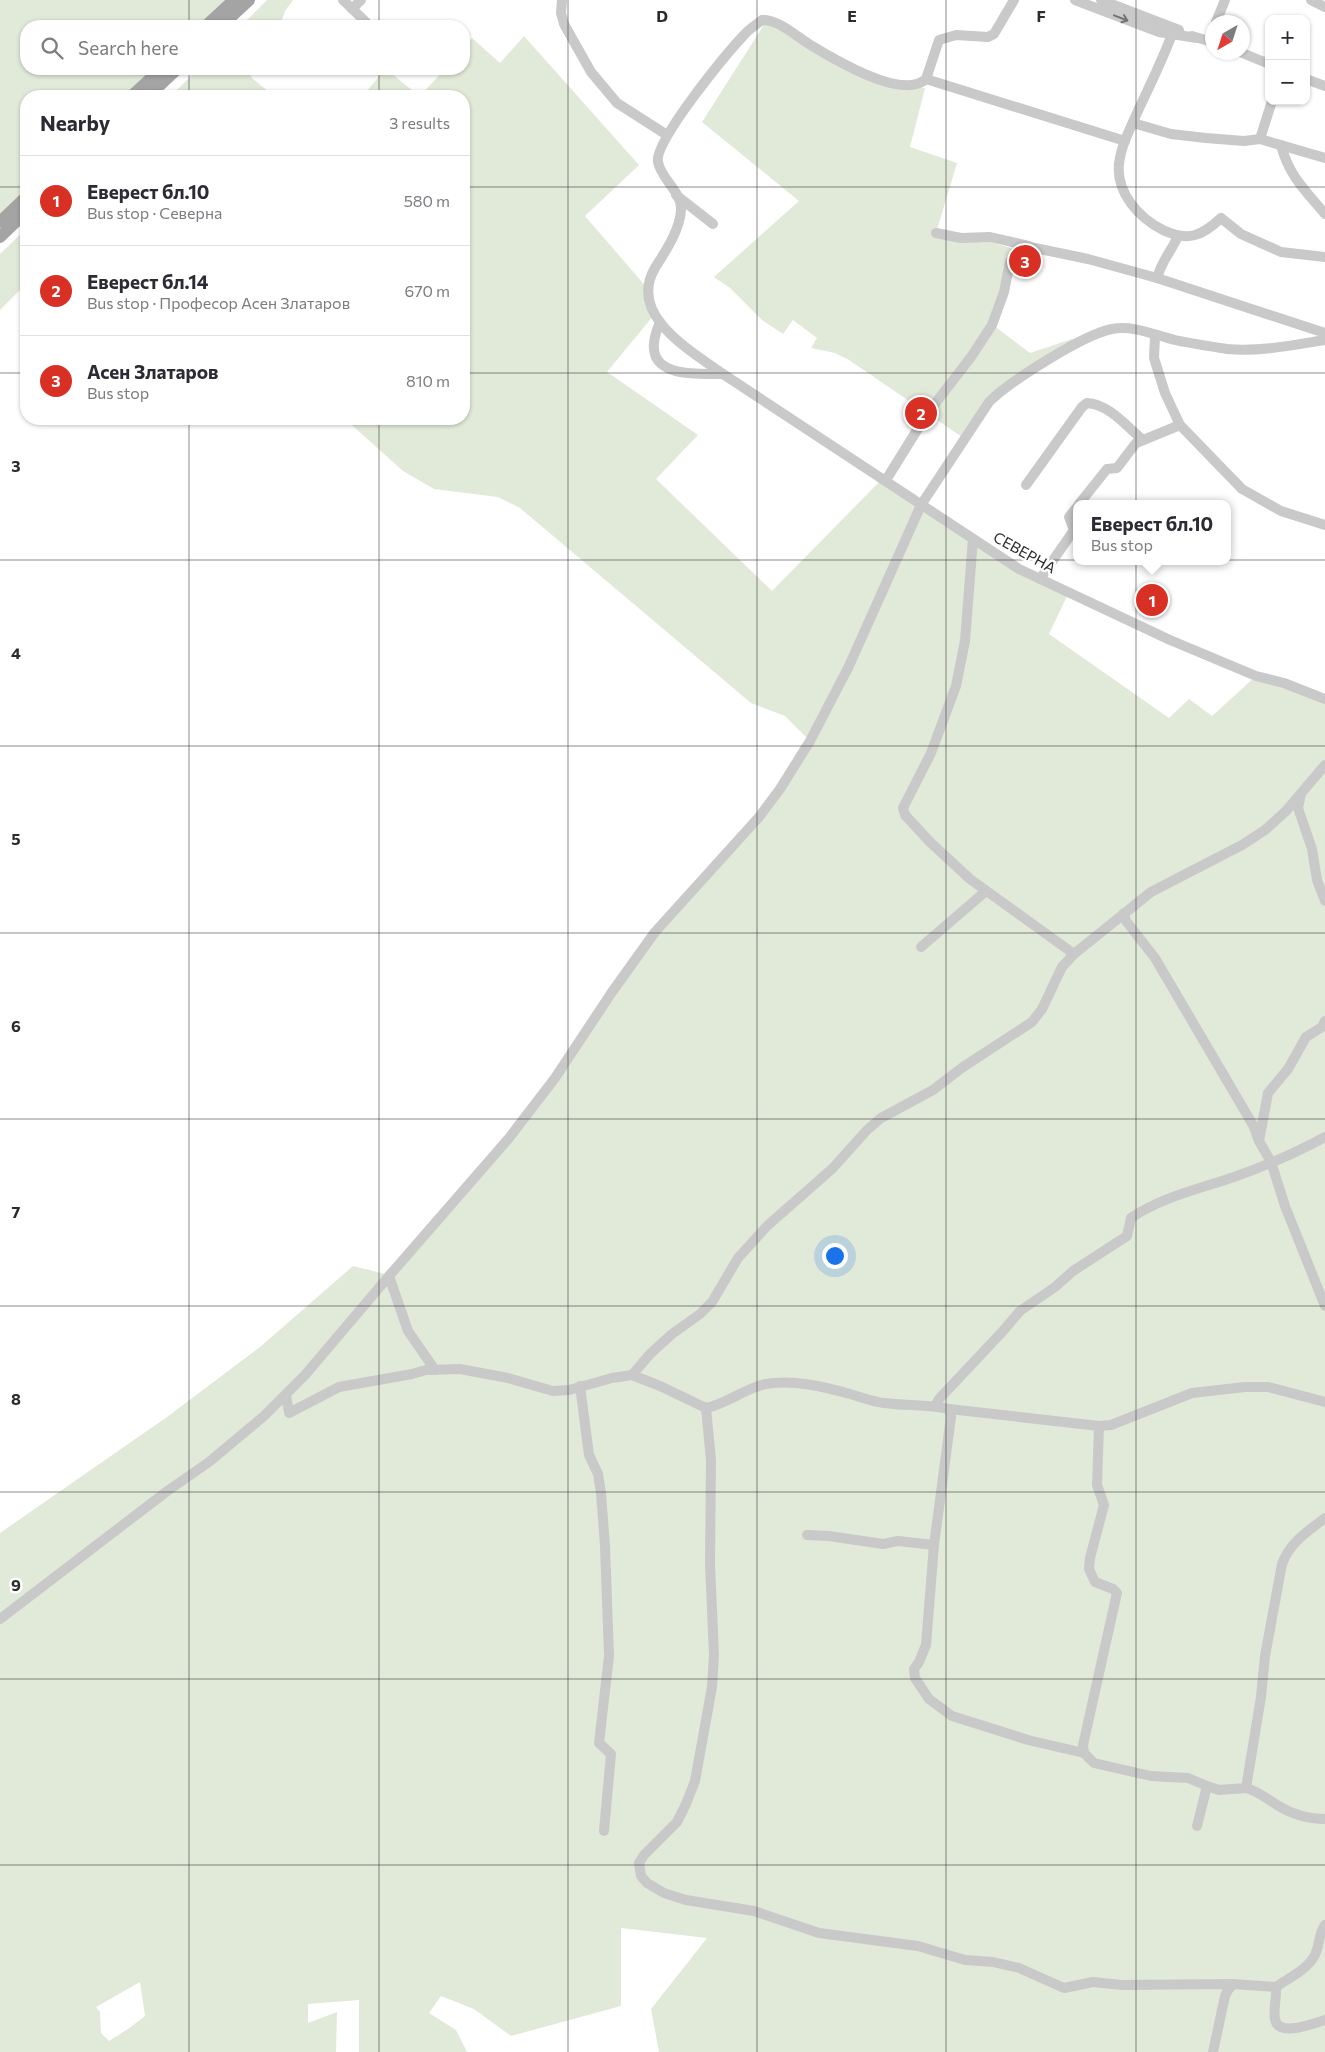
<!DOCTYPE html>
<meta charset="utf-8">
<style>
:root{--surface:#fff;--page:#f2f2f3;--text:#2b2b33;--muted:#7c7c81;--line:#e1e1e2;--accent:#d93025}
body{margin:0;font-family:Commissioner,sans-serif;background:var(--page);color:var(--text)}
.controls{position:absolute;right:15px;top:15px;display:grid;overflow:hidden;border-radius:10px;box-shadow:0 1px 4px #0004}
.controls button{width:45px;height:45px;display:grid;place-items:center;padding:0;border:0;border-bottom:1px solid var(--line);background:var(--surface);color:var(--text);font:25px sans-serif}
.compass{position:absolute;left:1205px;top:15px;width:45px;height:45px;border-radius:50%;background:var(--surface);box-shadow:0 1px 4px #0004;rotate:219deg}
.you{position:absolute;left:834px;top:1255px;width:18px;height:18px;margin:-12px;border:4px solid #fff;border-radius:50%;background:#1a73e8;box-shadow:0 0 0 8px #1a73e833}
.badge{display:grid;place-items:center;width:32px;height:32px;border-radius:50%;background:var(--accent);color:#fff;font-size:16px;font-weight:700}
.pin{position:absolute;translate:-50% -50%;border:2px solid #fff;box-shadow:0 1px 5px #0006}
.popup{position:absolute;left:1073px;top:500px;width:158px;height:65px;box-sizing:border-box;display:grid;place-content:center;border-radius:10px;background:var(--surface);filter:drop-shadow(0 1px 4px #0005);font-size:16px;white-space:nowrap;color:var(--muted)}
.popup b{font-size:19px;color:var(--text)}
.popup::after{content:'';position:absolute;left:50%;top:100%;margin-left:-10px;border:10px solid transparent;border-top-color:var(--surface)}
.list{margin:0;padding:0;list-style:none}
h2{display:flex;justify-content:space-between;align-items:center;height:65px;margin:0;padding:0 20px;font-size:21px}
h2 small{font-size:16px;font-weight:400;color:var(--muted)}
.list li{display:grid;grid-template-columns:32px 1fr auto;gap:15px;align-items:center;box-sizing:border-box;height:90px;padding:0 20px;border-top:1px solid var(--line)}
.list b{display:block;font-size:19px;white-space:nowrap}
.list p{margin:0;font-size:16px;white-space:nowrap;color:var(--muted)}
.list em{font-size:16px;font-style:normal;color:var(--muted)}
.icon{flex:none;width:28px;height:28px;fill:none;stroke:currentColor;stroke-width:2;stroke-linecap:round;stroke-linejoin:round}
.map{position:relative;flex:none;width:1325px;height:2052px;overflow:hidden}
.search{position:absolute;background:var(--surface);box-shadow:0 1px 4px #0004;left:20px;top:20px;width:450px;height:55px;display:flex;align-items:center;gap:12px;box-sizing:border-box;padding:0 18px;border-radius:20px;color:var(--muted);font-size:19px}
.panel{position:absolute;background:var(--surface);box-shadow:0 1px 4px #0004;left:20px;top:90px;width:450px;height:335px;border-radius:20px}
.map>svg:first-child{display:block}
.green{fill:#e1ead9;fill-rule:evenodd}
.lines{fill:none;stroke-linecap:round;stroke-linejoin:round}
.minor{stroke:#c9c9c9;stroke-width:10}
.major{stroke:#a4a4a4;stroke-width:12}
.oneway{stroke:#737373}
.grid{fill:none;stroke:#2c2c2c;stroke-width:1;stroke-opacity:0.55}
.labels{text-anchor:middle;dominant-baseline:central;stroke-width:5;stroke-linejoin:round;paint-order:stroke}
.street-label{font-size:15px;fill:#2c2c2c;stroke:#fff}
.grid-label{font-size:16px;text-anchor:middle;font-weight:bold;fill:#2c2c2c;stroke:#fff;stroke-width:5;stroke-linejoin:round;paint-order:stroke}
</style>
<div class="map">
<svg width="1325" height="2052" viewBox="0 0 1325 2052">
<rect width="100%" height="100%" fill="#fff"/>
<!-- green -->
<g class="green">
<path d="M0,0H234L206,26H26V69H161L132,96H26V197L0,222Z"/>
<path d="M267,0H293L285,11L280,26H241Z"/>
<path d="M767,20L889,83L925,88L910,147L957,163L936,233L976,238L1018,250L993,325L1030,353L1072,339L1077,344L1001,390L965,439L849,360L835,353L811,348L817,338L793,320L783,334L762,320L730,288L714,277L799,201L702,122Z"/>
<path d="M524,36L639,165L585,216L648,289L654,315L607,372L698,435L656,479L772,591L883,478L1019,569L1069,592L1049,634L1169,718L1189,699L1212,716L1256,676L1325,699V2052H659L651,2009L707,1938L621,1928V2006L511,2036L474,2009L441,1996L429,2013L456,2030L467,2052H359V2000L308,2004V2023L337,2012L336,2052H0V1533L167,1417L260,1347L353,1266L389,1275L509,1138L655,932L759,817L810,741L785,716L751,703L520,508L498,497L434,489L403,471L345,419H464V96H420L445,69H464V47L472,38L500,63ZM140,1982L145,2016L128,2029L109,2041L101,2033L100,2012L96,2007Z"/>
<path d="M198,69H247L246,70L253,79L274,96H171Z"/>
<path d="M385,69H386L419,96H363Z"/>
<path d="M26,229V284L0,310V254Z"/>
</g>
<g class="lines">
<!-- minor -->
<g class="minor">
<path d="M343,0L370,26"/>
<path d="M562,0L561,13L564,24L591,72L617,103L667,135"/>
<path d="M1014,0L994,34L988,37L956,35L939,40L926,79C902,101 832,58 809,44C796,36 778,19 762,20C756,25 749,29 744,35C728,52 653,142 658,162C661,179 682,192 681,210C680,230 665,252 655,268C627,315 691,351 723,374L1019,569L1170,640L1256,676L1284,683L1325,699"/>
<path d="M1075,0L1159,32L1197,38"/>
<path d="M1101,0L1179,30"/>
<path d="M1311,0L1325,7"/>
<path d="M352,9L361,0"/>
<path d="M1216,22L1225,0"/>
<path d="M1174,29C1164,57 1150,85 1137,113C1130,129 1121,146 1119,164C1116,193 1139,218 1163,230C1188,242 1202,236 1221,218L1241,234L1281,252L1325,257"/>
<path d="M1192,36L1212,42"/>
<path d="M1240,52L1269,64"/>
<path d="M926,79L1125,141"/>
<path d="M1306,79L1325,86"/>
<path d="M1133,123L1171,134L1206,138L1244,141L1260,139L1325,158"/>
<path d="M1260,139L1272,101"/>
<path d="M1281,145C1289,176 1305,190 1325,214"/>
<path d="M676,195L713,224"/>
<path d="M936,233L961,238L990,237L1029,246"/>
<path d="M1157,278C1162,260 1171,252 1178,236"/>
<path d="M660,322C636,377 687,374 723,374"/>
<path d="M1155,336L1154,358L1165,393L1180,425L1242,489L1281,511L1325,525"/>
<path d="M886,480L927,414L971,357L992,325L1004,292L1010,262L1018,250L1030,247L1088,259L1157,278L1325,333"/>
<path d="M1026,485L1082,407L1087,403C1109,404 1127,427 1143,440"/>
<path d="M1079,504L1107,469L1117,468L1136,443L1180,425"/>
<path d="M973,539L965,641L956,686L931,753L903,808L905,815L930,842L970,879L1074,954"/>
<path d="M1040,579L1074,530L1069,517L1077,507"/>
<path d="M1301,794L1298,808L1312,849L1317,880L1325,901"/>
<path d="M1124,913L1126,921L1155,958L1253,1125L1259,1141L1271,1162L1285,1206L1325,1306"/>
<path d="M921,947L986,891"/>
<path d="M1259,1141L1268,1093L1288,1069L1306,1037L1322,1027L1325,1021"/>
<path d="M389,1276L408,1331L435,1370"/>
<path d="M632,1375L650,1354L672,1334L700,1314L712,1302L738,1258L767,1226L833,1168L867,1130L881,1118L933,1090L963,1067L1032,1022L1042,1009L1062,967L1074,954L1151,892L1242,845L1265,830L1286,811L1325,765"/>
<path d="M580,1386L589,1455L598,1474L601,1493L605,1546L609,1656L599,1743L611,1754L604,1831"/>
<path d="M286,1395L289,1413L339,1387L412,1374L426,1370L460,1369L508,1378L553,1391L569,1390L612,1378L632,1375L660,1386L706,1408C727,1404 745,1388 766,1384C793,1379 825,1387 850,1394C861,1397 873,1402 884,1403C906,1406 927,1404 949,1409L1099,1426L1111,1425L1192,1393L1245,1387H1268L1325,1402"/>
<path d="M935,1406L939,1399L1003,1331L1020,1311L1055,1287L1073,1271L1127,1236L1131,1218C1162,1197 1199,1189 1234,1177C1265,1166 1296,1153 1325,1137"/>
<path d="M706,1408L711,1460L710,1564L714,1655L712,1687L695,1781L686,1804L677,1822L644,1855L639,1863L641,1876L647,1883L664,1893L686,1900L754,1911L819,1933L918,1946L965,1960L993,1962L1019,1968L1064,1988L1093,1982L1122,1985L1233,1984L1276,1987C1277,1997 1273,2009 1275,2019C1278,2038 1314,2023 1325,2020"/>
<path d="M949,1409L951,1417L934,1545L926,1645L919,1662L914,1669L915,1678L929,1699L952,1716L1028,1740L1084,1753"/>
<path d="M1099,1426L1097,1485L1104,1505L1090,1558L1089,1569L1095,1582L1113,1589L1117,1593L1083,1745L1084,1753L1094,1763L1151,1776L1188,1778L1207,1786"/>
<path d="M807,1535L829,1536L883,1544L898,1541L934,1545"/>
<path d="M0,1619L166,1492L209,1462L264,1416L305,1375L389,1276L509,1138L555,1078L612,992L655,932L759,817L780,789L810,741L849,666L921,505L989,402C1009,382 1084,334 1112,329C1134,325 1154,335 1175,340C1192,344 1210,346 1227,349C1259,352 1294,345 1325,340"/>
<path d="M1246,1788C1258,1791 1267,1799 1277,1805C1293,1815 1307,1819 1325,1819"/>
<path d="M1197,1826L1207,1786L1219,1790L1246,1788L1261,1697L1265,1656L1282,1564C1290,1542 1307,1532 1325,1518"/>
<path d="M1276,1987C1290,1977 1307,1970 1315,1955C1320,1945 1318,1934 1325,1925"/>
<path d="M1213,2052L1225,1996L1228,1990L1233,1984"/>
</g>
<!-- major -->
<g class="major">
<path d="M206,26L234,0"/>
<path d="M221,26L249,0"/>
<path d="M132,96L161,69"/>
<path d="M148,96L177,69"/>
<path d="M0,222L26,197"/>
<path d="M0,237L26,212"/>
</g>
</g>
<!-- one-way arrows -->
<defs><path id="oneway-shaft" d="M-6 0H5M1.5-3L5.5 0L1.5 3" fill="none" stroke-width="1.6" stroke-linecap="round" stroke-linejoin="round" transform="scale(1.25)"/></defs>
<use class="oneway" href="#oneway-shaft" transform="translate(1121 18) rotate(21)"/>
<!-- grid -->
<path class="grid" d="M189,0V26M379,0V26M568,0V2052M757,0V2052M946,0V2052M1136,0V2052M189,69V96M379,69V96M0,187H26M464,187H1325M0,373H26M464,373H1325M189,419V2052M379,419V2052M0,560H1325M0,746H1325M0,933H1325M0,1119H1325M0,1306H1325M0,1492H1325M0,1679H1325M0,1865H1325"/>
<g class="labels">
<!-- street labels -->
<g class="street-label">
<text transform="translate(1025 552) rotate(29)">СЕВЕРНА</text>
</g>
</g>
<g class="grid-label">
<text x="662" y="22">D</text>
<text x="852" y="22">E</text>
<text x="1041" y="22">F</text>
<text x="16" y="472">3</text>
<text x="16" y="659">4</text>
<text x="16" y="845">5</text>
<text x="16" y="1032">6</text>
<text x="16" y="1218">7</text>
<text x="16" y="1405">8</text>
<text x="16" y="1591">9</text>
</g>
</svg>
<div class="controls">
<button>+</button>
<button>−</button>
</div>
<svg class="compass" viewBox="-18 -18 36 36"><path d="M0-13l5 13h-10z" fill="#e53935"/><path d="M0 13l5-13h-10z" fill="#7c7c81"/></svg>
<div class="you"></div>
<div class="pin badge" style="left:1152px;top:600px">1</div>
<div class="popup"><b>Еверест бл.10</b>Bus stop</div>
<div class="pin badge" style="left:921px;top:413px">2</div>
<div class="pin badge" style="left:1025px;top:261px">3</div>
<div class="search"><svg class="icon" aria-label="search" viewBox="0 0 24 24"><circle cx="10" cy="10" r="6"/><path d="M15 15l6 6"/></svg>Search here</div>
<section class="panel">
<h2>Nearby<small>3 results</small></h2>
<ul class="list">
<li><span class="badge">1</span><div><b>Еверест бл.10</b><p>Bus stop · Северна</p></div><em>580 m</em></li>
<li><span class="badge">2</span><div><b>Еверест бл.14</b><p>Bus stop · Професор Асен Златаров</p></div><em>670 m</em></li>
<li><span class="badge">3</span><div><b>Асен Златаров</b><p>Bus stop</p></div><em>810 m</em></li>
</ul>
</section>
</div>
